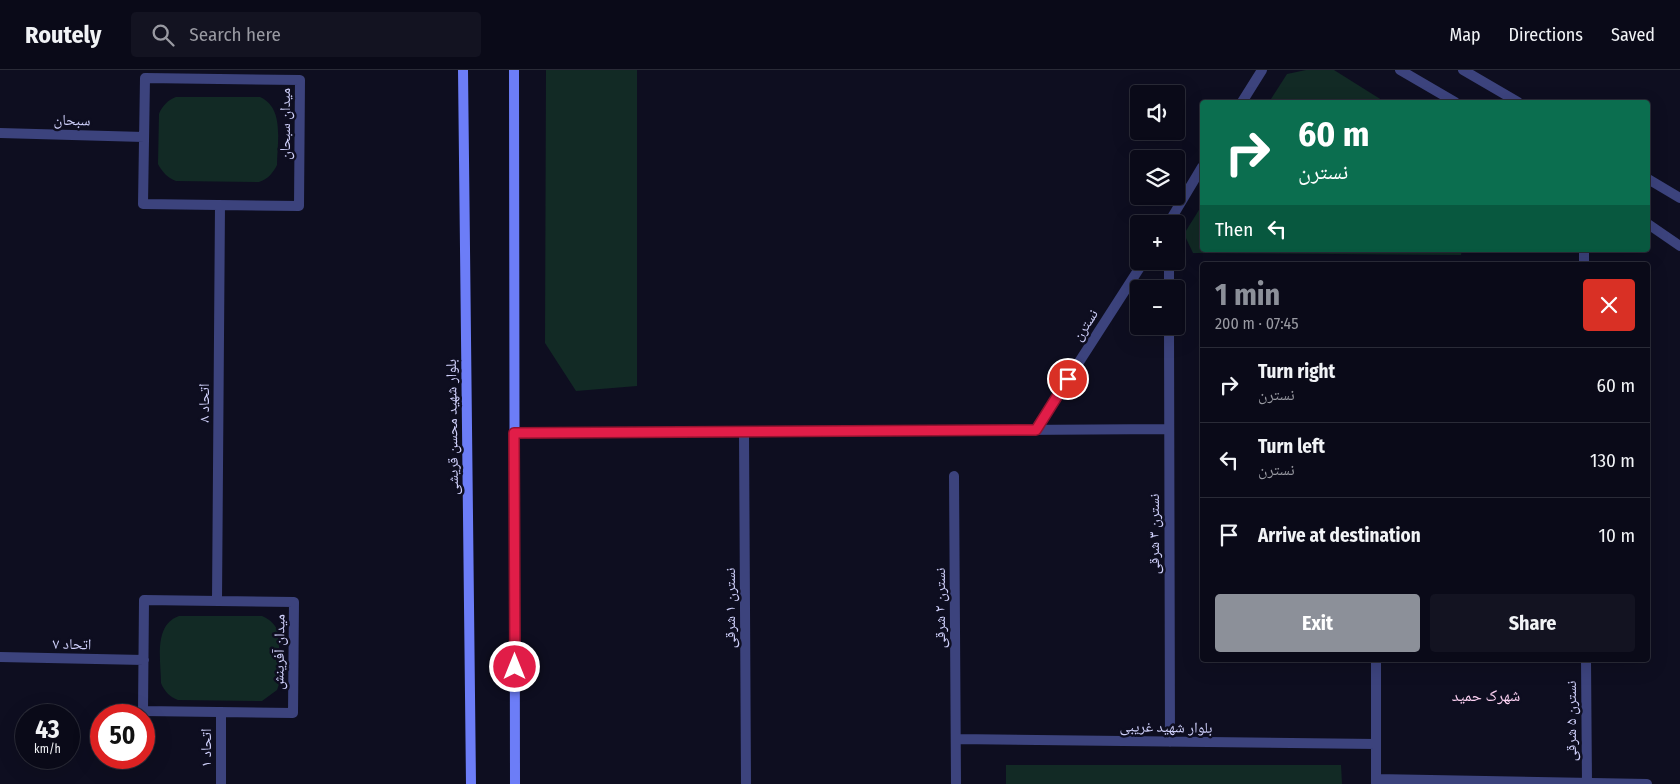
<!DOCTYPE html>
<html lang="en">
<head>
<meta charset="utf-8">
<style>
  body { margin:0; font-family:"Fira Sans Condensed","Noto Naskh Arabic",sans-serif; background:#131321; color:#f1f3f6; height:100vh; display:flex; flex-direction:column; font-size:19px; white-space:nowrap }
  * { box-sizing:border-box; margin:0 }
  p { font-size:16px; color:#999aa2 }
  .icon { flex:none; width:28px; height:28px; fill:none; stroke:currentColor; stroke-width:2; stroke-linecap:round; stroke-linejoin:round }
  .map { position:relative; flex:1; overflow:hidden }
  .drawer { position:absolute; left:1200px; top:192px; width:450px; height:400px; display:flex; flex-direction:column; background:#0a0a18; border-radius:5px; box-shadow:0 5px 20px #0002,0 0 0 1px #2a2b37 }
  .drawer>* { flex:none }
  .banner { position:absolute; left:1200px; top:30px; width:450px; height:152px; border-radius:5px; box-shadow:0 5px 20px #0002,0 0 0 1px #2a2b37; background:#0b6e4f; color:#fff; overflow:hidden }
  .tools { position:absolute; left:1130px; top:15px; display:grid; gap:10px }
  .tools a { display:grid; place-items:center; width:55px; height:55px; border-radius:5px; background:#0a0a18; box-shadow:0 5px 20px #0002,0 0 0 1px #2a2b37; font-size:25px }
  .speed { position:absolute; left:15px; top:634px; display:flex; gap:10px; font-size:25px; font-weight:700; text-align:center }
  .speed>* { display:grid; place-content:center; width:65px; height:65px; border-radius:50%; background:#0a0a18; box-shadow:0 5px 20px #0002,0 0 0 1px #2a2b37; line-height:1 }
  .speed small { font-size:12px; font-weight:400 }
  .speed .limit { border:8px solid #d22; background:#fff; color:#111 }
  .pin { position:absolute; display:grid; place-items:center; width:42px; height:42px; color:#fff; margin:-21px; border:2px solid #fff; border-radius:50%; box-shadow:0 1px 5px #0007 }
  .me { position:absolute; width:55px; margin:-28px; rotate:0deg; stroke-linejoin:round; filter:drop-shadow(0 0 4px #0008) }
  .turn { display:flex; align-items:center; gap:18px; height:105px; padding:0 15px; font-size:22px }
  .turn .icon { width:65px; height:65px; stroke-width:2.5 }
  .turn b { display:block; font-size:35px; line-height:42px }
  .then { display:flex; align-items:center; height:48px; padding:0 15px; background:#0003; gap:10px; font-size:19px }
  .round { display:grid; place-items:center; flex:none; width:52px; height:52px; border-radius:5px; background:#131321 }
  .summary { display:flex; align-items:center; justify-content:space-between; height:85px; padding:0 15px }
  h1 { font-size:30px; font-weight:700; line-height:38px; color:#8c9099 }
  .primary-button { display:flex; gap:10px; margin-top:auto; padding:10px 15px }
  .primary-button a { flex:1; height:58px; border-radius:5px; background:#8c9099; color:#fff; font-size:20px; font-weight:700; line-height:58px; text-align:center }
  .primary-button a+a { background:#131321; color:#f1f3f6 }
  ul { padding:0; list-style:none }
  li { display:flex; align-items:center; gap:15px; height:75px; padding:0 15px; border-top:1px solid #2a2b37 }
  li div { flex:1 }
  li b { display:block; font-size:19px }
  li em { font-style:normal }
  header { display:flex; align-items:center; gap:30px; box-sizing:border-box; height:70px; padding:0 25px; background:#0a0a18; border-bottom:1px solid #2a2b37 }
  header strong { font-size:24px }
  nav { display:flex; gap:28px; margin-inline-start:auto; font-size:18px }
  .search { width:350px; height:45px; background:#131321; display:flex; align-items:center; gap:12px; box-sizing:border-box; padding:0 18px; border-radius:5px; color:#999aa2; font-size:19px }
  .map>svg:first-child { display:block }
  .green { fill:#122a25 }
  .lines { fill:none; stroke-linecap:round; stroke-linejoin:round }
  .minor { stroke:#3c437d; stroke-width:10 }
  .tertiary { stroke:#3c437d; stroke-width:10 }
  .secondary { stroke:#6c7df7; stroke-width:10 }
  .route-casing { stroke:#92132f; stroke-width:12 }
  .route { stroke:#e11d48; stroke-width:9 }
  .labels { text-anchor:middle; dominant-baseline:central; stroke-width:5; stroke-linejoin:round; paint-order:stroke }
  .street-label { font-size:15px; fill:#d0d1fc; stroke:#0e0e20 }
  .neighbourhood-label { font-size:16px; fill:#fdd2f3; stroke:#0e0e20 }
</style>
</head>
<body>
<header>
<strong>Routely</strong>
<div class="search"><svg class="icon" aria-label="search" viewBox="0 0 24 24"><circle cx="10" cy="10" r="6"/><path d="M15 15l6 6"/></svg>Search here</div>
<nav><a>Map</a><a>Directions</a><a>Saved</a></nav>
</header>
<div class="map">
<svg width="1680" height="714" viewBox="0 0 1680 714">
  <rect width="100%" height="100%" fill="#0e0e20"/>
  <path class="green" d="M546,0H637V316L576,321L545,273Z
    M1306,0H1334L1385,32H1269L1287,4Z
    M176,27H260C285,38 277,73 277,95C273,103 268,109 259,112L176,111C168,108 162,102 158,94L159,44C162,36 168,30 176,27Z
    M1202,135V180H1462L1461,185L1193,183L1184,164Z
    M179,546H262C271,550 276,555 279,564V614L277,620L262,631L178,630C170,627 164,621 161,613C161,591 153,555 179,546Z
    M1006,695H1341L1342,714H1006Z"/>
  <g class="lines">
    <path class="minor" d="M145,8L300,10L299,136L143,134Z
      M1242,32L1262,0
      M0,63L144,67
      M1168,154L1202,97
      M1584,180V195
      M1169,191V219
      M1169,256L1170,672
      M1036,359L1144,191
      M744,362L746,714
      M514,363L1169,359
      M954,406L956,714
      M144,530L294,532L293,643L143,641Z
      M217,531L220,135
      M0,587L144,590
      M1376,590V714
      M1586,590L1587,714
      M956,669L1376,674
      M1376,709L1647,714
      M221,714V642"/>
    <path class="tertiary" d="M1400,0L1455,32
      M1463,0L1518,32
      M1648,109L1680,128
      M1648,154L1680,176"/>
    <path class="secondary" d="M463,0L471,714
      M514,0L515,714"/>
  </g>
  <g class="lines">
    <g class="route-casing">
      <path id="route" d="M515,597L514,363L1036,360L1068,309"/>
    </g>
    <use href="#route" class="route"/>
  </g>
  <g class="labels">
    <g class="street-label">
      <text transform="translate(72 50) rotate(1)">سبحان</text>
      <text transform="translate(285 54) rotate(-90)">میدان سبحان</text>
      <text transform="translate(1085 255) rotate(-57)">نسترن</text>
      <text transform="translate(204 333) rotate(-90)">اتحاد ۸</text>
      <text transform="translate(452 357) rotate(-91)">بلوار شهید محسن قریشی</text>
      <text transform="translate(1154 464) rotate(-90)">نسترن ۳ شرقی</text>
      <text transform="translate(730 538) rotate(-90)">نسترن ۱ شرقی</text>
      <text transform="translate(940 538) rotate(-90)">نسترن ۲ شرقی</text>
      <text transform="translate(72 574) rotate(1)">اتحاد ۷</text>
      <text transform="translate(279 582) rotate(-89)">میدان آفرینش</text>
      <text transform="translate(1571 651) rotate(-90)">نسترن ۵ شرقی</text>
      <text transform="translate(1166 657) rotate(1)">بلوار شهید غریبی</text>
      <text transform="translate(206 678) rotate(-90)">اتحاد ۱</text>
    </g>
    <g class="neighbourhood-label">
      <text x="1486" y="625">شهرک حمید</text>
    </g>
  </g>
</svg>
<div class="tools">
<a><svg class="icon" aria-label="sound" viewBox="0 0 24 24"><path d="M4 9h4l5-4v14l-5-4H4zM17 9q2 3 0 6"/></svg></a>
<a><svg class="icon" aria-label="layers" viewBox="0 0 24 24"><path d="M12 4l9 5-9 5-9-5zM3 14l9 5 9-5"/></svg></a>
<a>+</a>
<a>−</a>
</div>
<div class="speed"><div>43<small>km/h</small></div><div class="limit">50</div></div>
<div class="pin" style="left:1068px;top:309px;background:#d93025"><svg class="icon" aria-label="arrive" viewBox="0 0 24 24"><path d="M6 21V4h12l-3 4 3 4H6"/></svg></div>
<svg class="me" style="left:515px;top:597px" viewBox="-20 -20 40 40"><circle r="17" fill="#e11d48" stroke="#fff" stroke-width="3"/><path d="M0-11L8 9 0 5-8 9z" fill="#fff"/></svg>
<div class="banner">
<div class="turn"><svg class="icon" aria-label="right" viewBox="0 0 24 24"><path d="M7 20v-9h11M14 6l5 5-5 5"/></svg><div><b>60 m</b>نسترن</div></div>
<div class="then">Then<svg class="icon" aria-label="left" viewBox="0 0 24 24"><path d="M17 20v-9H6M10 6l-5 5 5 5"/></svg></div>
</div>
<section class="drawer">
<div class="summary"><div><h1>1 min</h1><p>200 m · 07:45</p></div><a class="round" style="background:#d93025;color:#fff"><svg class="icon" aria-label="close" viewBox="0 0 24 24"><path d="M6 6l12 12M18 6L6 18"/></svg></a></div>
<ul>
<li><svg class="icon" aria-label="right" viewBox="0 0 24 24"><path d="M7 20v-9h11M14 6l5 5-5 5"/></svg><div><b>Turn right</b><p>نسترن</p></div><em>60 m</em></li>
<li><svg class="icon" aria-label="left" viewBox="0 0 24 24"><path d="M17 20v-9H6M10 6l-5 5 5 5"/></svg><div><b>Turn left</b><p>نسترن</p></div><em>130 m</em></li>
<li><svg class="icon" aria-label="arrive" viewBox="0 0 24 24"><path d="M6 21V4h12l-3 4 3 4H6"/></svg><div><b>Arrive at destination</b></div><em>10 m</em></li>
</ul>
<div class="primary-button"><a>Exit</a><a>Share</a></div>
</section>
</div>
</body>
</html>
